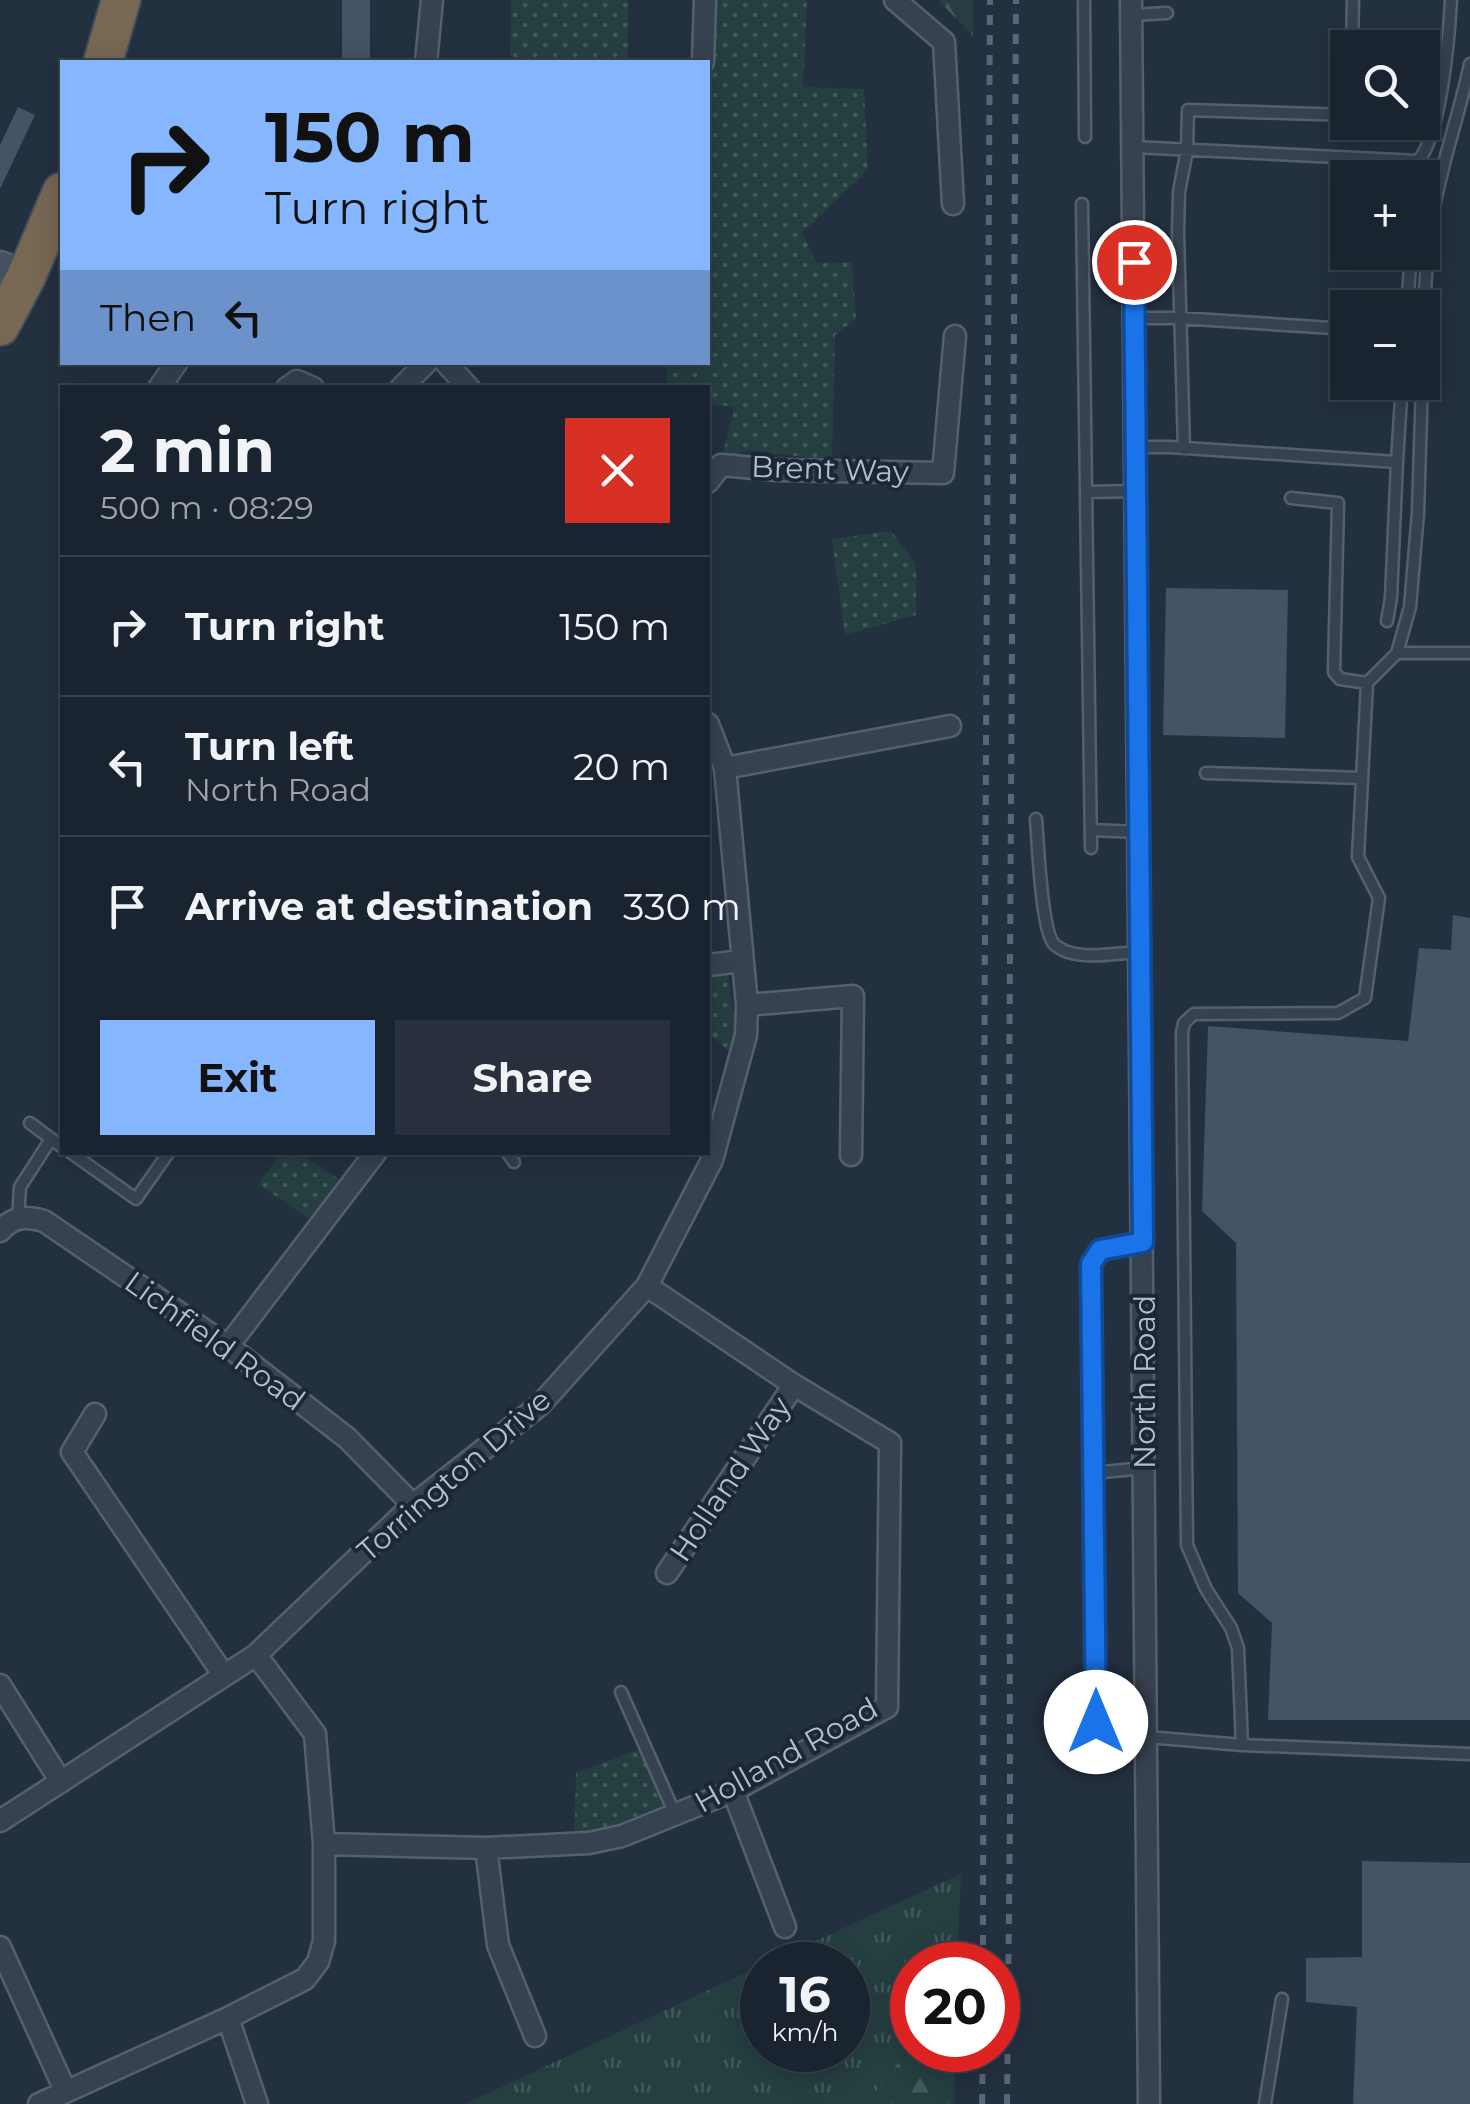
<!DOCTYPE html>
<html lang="en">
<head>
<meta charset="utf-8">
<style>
  body { margin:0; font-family:Montserrat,sans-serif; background:#27303c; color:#f1f3f6; height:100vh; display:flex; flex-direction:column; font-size:38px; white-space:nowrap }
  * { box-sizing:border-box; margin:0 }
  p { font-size:32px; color:#9fa4ab }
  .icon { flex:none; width:55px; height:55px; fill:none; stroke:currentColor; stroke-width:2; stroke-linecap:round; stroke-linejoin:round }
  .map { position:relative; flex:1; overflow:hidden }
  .sheet { position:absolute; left:60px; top:385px; width:650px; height:770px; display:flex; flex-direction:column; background:#1a2430; border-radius:0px; box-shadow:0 5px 25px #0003,0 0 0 2px #38414c }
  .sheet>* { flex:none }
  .hud { position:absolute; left:60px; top:60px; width:650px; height:305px; border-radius:0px; box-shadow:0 5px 25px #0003,0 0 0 2px #38414c; background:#86b7fe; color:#111; overflow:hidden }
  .fabs { position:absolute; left:1330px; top:30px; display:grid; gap:20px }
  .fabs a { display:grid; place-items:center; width:110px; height:110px; border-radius:0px; background:#1a2430; box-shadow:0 5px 25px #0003,0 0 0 2px #38414c; font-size:50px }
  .speed { position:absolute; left:740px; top:1942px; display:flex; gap:20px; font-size:50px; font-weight:700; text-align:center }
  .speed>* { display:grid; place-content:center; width:130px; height:130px; border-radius:50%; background:#1a2430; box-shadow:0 5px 25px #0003,0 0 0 2px #38414c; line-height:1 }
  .speed small { font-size:25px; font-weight:400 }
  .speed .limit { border:15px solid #d22; background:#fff; color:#111 }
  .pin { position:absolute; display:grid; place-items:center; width:85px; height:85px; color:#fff; margin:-42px; border:5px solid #fff; border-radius:50%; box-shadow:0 2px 10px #0007 }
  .me { position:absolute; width:110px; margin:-55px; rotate:0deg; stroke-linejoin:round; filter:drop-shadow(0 0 8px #0008) }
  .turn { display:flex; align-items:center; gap:35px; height:210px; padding:0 40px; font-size:45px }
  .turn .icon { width:130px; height:130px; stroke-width:2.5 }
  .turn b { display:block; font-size:70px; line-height:85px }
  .then { display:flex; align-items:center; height:95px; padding:0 40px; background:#0003; gap:20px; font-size:38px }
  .round { display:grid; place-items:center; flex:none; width:105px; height:105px; border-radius:0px; background:#27303c }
  .summary { display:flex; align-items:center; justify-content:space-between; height:170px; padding:0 40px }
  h1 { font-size:60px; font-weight:700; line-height:75px }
  .button { display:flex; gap:20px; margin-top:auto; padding:20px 40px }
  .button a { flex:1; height:115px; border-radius:0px; background:#86b7fe; color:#111; font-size:40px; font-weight:700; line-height:115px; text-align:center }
  .button a+a { background:#27303c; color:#f1f3f6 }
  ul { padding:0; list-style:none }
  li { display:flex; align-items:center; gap:30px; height:140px; padding:0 40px; border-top:2px solid #38414c }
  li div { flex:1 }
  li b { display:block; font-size:38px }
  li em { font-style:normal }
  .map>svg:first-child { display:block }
  .grass { fill:url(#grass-dots) }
  .forest { fill:url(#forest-firs) }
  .park { fill:url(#park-tufts) }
  .building { fill:#445365 }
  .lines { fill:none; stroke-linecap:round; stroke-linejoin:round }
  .lane-casing { stroke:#55606e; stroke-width:15 }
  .street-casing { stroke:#55606e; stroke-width:25 }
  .secondary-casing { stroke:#55606e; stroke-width:35 }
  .highway-casing { stroke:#424d5b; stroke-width:42 }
  .lane { stroke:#374250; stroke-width:10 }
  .street { stroke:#374250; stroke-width:20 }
  .secondary { stroke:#455163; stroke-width:30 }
  .highway { stroke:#776854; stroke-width:38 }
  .rail { stroke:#596677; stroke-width:6; stroke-dasharray:10 10; stroke-linecap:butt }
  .route-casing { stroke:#114b97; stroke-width:25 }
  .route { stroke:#1a73e8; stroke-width:18 }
  .labels { text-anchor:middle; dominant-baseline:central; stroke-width:8; stroke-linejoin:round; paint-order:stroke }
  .street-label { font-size:30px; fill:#b4bdcb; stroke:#1c2735 }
</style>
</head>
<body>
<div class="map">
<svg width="1470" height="2104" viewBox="0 0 1470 2104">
  <defs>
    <pattern id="grass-dots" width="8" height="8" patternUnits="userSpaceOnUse" patternTransform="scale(2.5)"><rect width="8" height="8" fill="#253f41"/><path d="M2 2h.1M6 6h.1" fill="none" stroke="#42595b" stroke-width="1.8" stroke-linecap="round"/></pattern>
    <pattern id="forest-firs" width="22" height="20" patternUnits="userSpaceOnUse" patternTransform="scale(2.5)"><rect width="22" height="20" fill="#253f41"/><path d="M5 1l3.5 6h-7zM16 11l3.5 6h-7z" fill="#42595b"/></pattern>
    <pattern id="park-tufts" width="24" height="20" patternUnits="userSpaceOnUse" patternTransform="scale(2.5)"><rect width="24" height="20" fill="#253f41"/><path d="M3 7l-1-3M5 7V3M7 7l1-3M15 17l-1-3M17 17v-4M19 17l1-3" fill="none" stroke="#42595b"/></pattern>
  </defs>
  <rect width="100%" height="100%" fill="#233040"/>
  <path class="grass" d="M511,0H628V61L510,57Z
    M708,0H807L803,87L864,89L868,170L802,233L817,263L852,262L856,319L835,335L832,461L749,450L722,458L734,407L708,404V388L667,387V363L708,362V281L712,280Z
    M891,531L916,564V615L845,635L832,539Z
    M727,963L739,1060L708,1033V967Z
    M297,1152L350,1186L320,1226L258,1184L281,1153Z
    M645,1747L675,1814L574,1844L576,1773Z"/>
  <path class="forest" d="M938,0H973V36Z
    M912,2039V2050H955L954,2104H855Z"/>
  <path class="park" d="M961,1874L957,1965H912V2045L866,2104H465L762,1965V2050H848V1965H763Z"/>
  <path class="building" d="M342,0H370V62H342Z
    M18,107L35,115L0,189V145Z
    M1166,588L1288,590L1285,738L1163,735Z
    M1453,915L1470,918V1720H1268L1272,1623L1238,1593L1236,1243L1202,1211L1208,1026L1408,1041L1419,948L1451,950Z
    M1362,1861L1470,1863V2104H1353L1357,2007L1306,2002V1958L1362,1957Z"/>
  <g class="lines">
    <g class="lane-casing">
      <path id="lane" d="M1084,0L1085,137
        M1132,15L1167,13
        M1352,48L1353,0
        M1347,67H1348
        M1133,147L1418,161L1417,178
        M1418,161C1441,135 1449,36 1451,0
        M1082,204L1091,848
        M1407,308L1411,252
        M1135,318H1179L1348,329
        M1422,374C1424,322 1424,271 1432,220C1440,167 1459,116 1470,64
        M1136,447H1170L1397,462L1402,382
        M1184,449L1178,233L1179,192L1187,150L1188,110L1348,115
        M1087,492L1135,491
        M1291,498L1338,503L1334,672L1340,679L1367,683
        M1387,621L1391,598L1397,462
        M1397,653H1470
        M1206,773L1362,778
        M1036,819C1038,842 1041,930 1054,944C1055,946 1066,952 1068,952C1089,959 1117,953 1139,952
        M1091,830L1138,832
        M30,1123L62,1147
        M70,1152L136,1199L169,1152
        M507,1152L514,1162
        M18,1218L20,1187L51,1139
        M1093,1473L1144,1468
        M621,1692L675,1814
        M1147,1737L1242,1745L1470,1754
        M1242,1745L1238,1648L1231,1628L1206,1589L1187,1545L1182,1033L1184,1023L1194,1014L1338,1013L1365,998L1379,898L1358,857L1367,683L1397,653L1410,607L1418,513L1422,382
        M1096,1758L1091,1264L1100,1249L1142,1242
        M1265,2104L1282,1999"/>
    </g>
    <g class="street-casing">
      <path id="street" d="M895,0L944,42L953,204
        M1131,0L1149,2104
        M426,62L432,0
        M703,62L705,0
        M445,362L469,388
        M159,388L177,362
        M287,388L297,381L313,388
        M401,388L427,362
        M708,482L721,465L777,470L943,473L955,336
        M725,768L950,726
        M708,965L742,961
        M747,1005L853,996L851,1155
        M0,1231C14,1216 25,1216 44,1221L228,1346L347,1438L413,1505
        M228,1346L376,1152
        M95,1414L72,1452L223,1674
        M667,1573L794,1385
        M0,1685L61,1782
        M733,1791L785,1927
        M0,1821L256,1655L413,1505L540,1405L647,1286L712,1160L746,1035L747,1005L725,768L708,724
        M324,1844L486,1848L589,1843L622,1836L733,1791L887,1707L890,1443L794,1385L647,1286
        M486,1848L498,1945L535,2036
        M0,1947L65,2090
        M228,2018L257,2104
        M39,2104L228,2018L305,1979L318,1962L324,1941V1844L315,1734L256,1655"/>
    </g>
    <g class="secondary-casing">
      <path id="secondary" d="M0,267L26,277"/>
    </g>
    <g class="highway-casing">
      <path id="highway" d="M103,62L121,0
        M0,326L26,277L62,192"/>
    </g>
    <use href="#lane" class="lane"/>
    <use href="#street" class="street"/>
    <use href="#secondary" class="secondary"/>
    <use href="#highway" class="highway"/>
    <path class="rail" d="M983,1965L984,1118L990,0
      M982,2104L983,2050
      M1007,2104L1010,1816L1009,1118L1016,0"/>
  </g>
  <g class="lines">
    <g class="route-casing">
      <path id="route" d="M1096,1722L1091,1264L1100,1250L1143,1242L1134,262"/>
    </g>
    <use href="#route" class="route"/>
  </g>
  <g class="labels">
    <g class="street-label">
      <text transform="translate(830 469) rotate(2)">Brent Way</text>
      <text transform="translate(215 1341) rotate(36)">Lichfield Road</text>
      <text transform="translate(1144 1382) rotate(-90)">North Road</text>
      <text transform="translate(454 1475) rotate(-41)">Torrington Drive</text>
      <text transform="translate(730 1479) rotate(-56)">Holland Way</text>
      <text transform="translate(786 1755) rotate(-29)">Holland Road</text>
    </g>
  </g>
</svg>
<div class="fabs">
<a><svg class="icon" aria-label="search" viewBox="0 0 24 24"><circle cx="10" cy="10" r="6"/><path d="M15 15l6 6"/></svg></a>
<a>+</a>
<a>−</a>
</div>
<div class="speed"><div>16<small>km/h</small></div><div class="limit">20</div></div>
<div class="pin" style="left:1134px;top:262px;background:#d93025"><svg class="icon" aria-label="arrive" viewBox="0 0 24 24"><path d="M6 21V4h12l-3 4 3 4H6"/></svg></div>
<svg class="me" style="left:1096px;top:1722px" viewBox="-20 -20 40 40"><circle r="19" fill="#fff"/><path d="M0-13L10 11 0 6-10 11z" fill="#1a73e8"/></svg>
<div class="hud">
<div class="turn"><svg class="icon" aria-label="right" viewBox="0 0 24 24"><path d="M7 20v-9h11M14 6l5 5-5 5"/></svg><div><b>150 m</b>Turn right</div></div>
<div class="then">Then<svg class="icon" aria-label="left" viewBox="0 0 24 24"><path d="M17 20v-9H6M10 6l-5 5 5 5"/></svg></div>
</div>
<section class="sheet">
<div class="summary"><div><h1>2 min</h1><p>500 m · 08:29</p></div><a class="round" style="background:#d93025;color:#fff"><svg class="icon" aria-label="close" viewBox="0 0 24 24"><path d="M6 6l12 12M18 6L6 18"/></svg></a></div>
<ul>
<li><svg class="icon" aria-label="right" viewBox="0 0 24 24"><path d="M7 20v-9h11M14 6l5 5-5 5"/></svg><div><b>Turn right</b></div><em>150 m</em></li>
<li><svg class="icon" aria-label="left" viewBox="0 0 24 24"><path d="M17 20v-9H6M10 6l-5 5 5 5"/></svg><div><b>Turn left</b><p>North Road</p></div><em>20 m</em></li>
<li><svg class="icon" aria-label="arrive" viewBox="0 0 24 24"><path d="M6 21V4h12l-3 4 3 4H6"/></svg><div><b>Arrive at destination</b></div><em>330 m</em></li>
</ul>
<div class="button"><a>Exit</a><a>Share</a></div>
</section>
</div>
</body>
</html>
